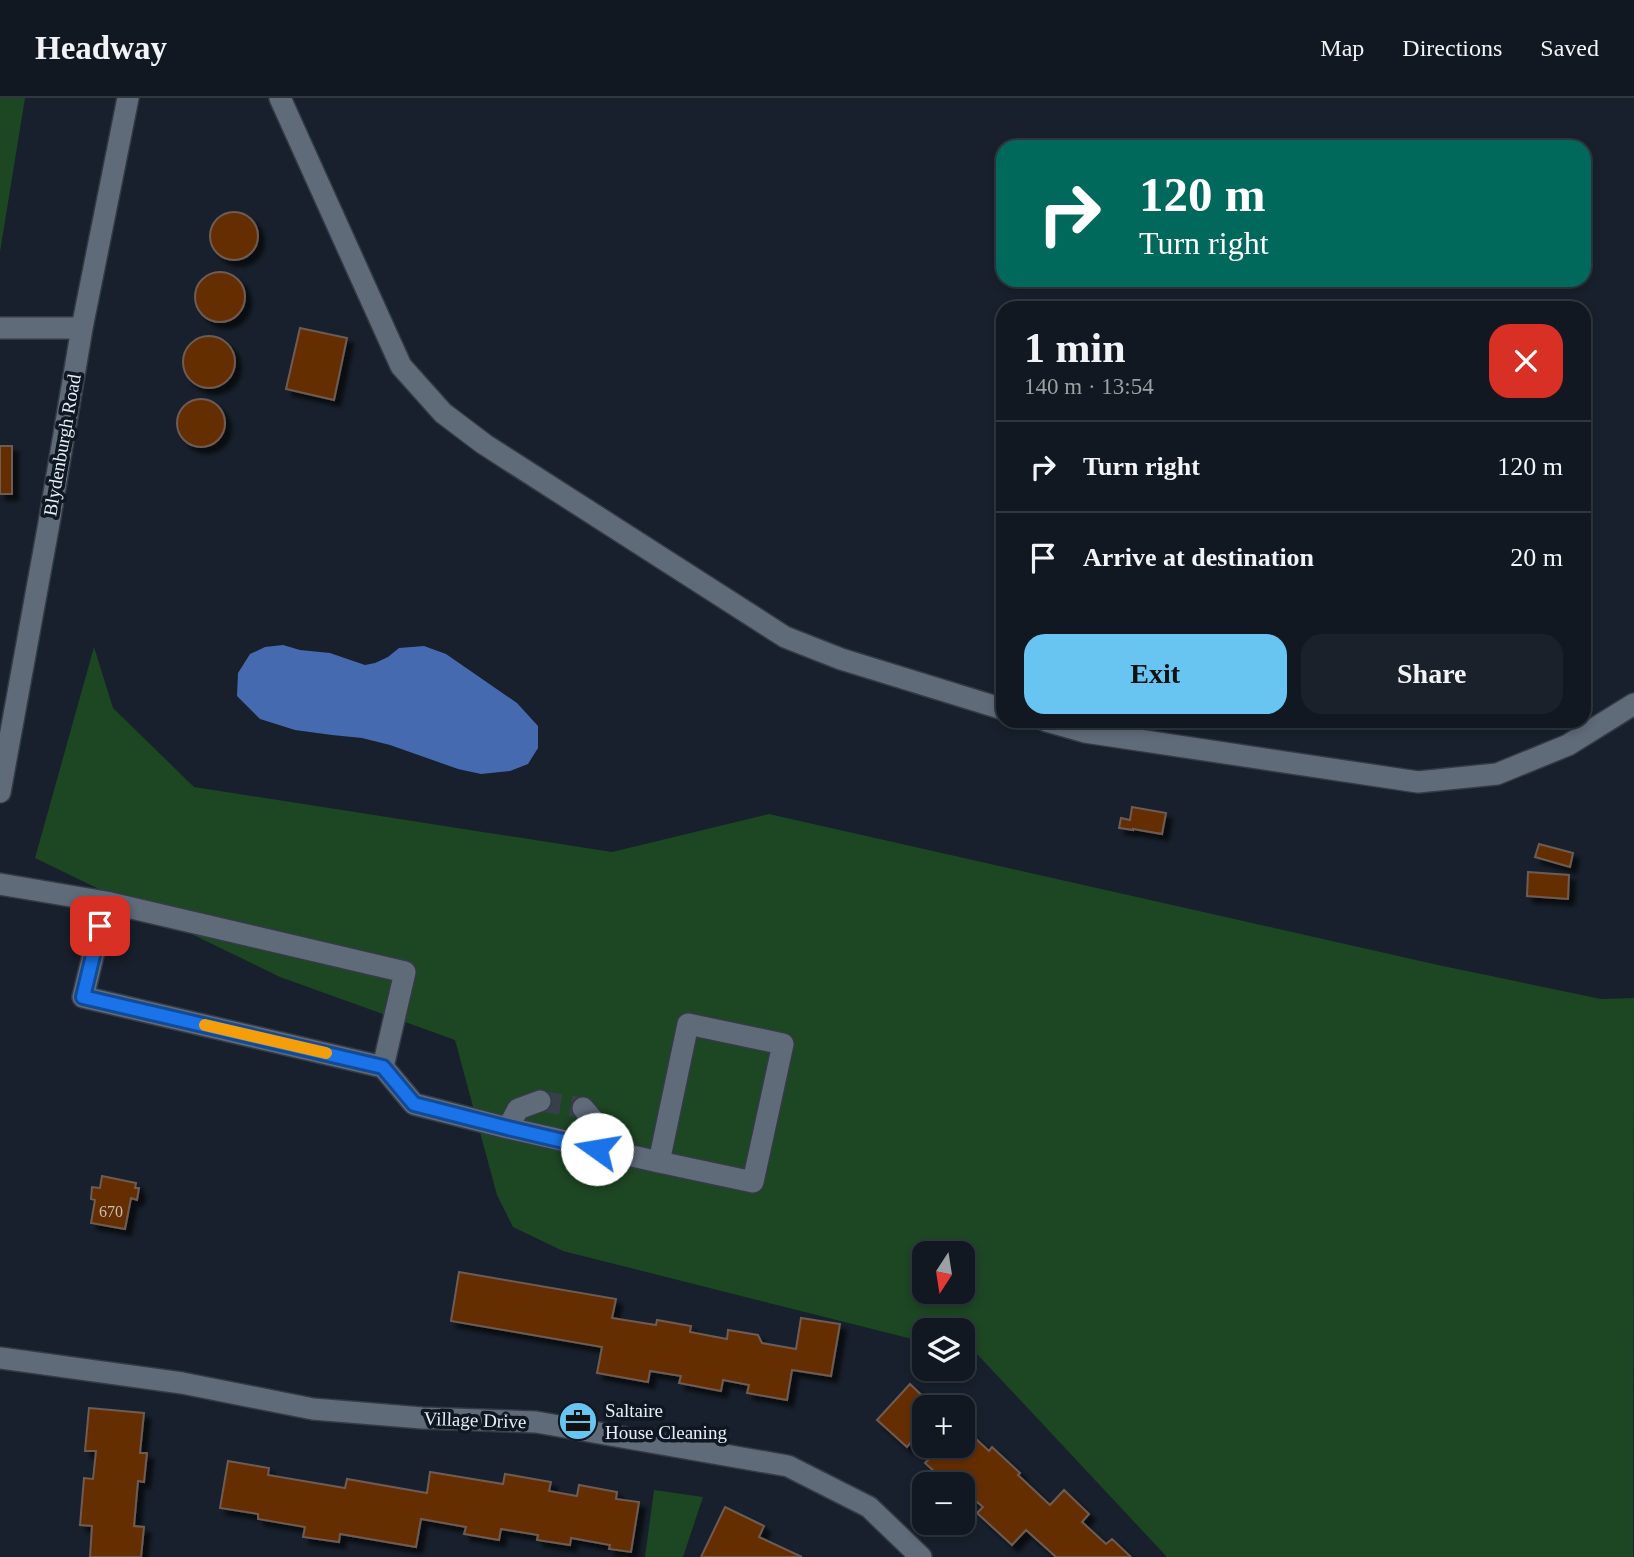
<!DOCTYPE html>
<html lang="en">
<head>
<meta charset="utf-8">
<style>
  body { margin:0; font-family:Georgia,serif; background:#1a212a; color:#f1f3f6; height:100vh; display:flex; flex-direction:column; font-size:26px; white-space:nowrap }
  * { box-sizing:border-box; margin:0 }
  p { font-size:23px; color:#9ca0a5 }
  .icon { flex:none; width:38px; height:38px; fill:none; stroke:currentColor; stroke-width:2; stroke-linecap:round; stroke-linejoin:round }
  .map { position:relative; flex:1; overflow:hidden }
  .details { position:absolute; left:996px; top:203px; width:595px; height:427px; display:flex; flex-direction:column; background:#111821; border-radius:21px; box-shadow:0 4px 10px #0003,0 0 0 2px #30373f }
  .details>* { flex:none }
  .top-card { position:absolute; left:996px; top:42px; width:595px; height:147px; border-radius:21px; box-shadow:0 4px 10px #0003,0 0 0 2px #30373f; background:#00695c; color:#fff; overflow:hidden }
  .needle { width:46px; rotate:192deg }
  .buttons { position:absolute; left:912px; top:1143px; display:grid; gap:14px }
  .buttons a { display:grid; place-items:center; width:63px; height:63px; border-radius:14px; background:#111821; box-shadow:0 4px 10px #0003,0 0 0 2px #30373f; font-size:35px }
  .pin { position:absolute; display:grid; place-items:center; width:60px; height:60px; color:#fff; margin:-30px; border-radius:14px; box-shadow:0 4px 10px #0006 }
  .me { position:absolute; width:77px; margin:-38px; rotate:283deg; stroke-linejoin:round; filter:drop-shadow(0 0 5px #0008) }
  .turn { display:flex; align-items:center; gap:24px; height:147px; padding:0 28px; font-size:32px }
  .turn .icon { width:91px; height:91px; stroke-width:2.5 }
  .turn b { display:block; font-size:49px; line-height:60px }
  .round { display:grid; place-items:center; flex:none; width:74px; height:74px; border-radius:21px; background:#1a212a }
  .overview { display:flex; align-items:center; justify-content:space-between; height:119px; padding:0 28px }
  h1 { font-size:42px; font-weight:600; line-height:52px }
  .primary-button { display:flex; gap:14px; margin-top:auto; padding:14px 28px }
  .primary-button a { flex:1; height:80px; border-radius:21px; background:#68c4f0; color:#111; font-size:28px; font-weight:600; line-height:80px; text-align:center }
  .primary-button a+a { background:#1a212a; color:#f1f3f6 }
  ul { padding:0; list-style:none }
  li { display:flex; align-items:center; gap:21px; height:91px; padding:0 28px; border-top:2px solid #30373f }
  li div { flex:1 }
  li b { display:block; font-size:26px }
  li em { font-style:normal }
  header { display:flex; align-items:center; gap:42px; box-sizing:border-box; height:98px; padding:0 35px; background:#111821; border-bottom:2px solid #30373f }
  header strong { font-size:33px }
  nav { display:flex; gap:38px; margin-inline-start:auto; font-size:24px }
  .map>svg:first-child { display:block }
  .green { fill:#1d4623; fill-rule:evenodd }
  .water { fill:#466ab0 }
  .building { fill:#652d06; stroke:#6e5c53; stroke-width:2; filter:url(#shadow) }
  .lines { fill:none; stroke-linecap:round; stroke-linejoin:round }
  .minor-tunnel { stroke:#363f4a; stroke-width:21; stroke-dasharray:21 10; stroke-linecap:butt }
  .minor-casing { stroke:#353b46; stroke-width:24 }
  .minor { stroke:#606b7a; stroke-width:21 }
  .route-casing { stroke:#114b97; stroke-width:18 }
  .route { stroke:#1a73e8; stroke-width:12 }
  .slow { stroke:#f59e0b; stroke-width:12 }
  .labels { text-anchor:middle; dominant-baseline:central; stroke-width:7; stroke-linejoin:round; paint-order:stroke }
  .number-label { font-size:16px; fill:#c6beba }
  .street-label { font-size:19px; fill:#e7eef6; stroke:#0e1722 }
  .poi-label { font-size:19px; fill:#e7eef6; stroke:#0e1722; text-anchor:start }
</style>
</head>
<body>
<header>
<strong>Headway</strong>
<nav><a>Map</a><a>Directions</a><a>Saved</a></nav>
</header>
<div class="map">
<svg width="1634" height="1459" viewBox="0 0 1634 1459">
  <defs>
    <filter id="shadow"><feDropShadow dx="6" dy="6" stdDeviation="2" flood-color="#0009"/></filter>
  </defs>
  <rect width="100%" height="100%" fill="#17202c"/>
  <path class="green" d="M0,0H25L0,154Z
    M94,549L113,610L194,689L612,754L769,716L1438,867L1601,901L1634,900L1633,1459H1167L978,1257L963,1253L962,1232H924V1244L563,1153L513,1129L497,1097L455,942L280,879L35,760ZM924,1155H962V1194H924Z
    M654,1392L703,1399L683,1459H645Z"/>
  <path class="water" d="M283,547L300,552L330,555L365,567L375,565L388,559L399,550L424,548L446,556L517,605L538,628V650L528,666L510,673L481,676L458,671L390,647L362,640L332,637L295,632L260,621L237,598L238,575L250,556L265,549Z"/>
  <path class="building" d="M210 138a24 24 0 1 1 48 0a24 24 0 1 1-48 0Z
    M195 199a25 25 0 1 1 50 0a25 25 0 1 1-50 0Z
    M300,230L347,240L334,302L286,291Z
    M183 264a26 26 0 1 1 52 0a26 26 0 1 1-52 0Z
    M177 325a24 24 0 1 1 48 0a24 24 0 1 1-48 0Z
    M0,348H12V396H0Z
    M1132,709L1166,715L1162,736L1133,731V732L1119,730L1121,720L1130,722Z
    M1539,746L1573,755L1570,769L1535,759Z
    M1528,774L1569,777L1568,801L1527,798Z
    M102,1078L136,1085L135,1090H139L137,1102L131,1100L125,1131L91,1125L95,1102L91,1101L92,1089L100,1090Z
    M459,1174L616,1201L612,1220L656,1227L657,1222L691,1228L690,1234L727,1241L728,1232L758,1237L762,1245L796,1251L801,1220L840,1226L831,1278L792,1272L787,1302L747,1295L749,1287L723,1282L721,1293L679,1285L681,1278L650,1273L648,1284L597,1275L602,1249L451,1223Z
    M910,1286L934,1309H924V1348H962V1321L967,1325L963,1329L989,1353L992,1349L1020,1375L1018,1377L1050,1407L1064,1392L1089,1416L1082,1424L1106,1446L1112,1441L1131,1459H1056L1026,1432L1012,1447L977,1415L983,1409L962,1391V1386H948L925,1365L929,1361L911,1344L907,1349L877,1322Z
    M89,1310L144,1315L140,1355H147L144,1384L138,1383L134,1428L144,1429L141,1459H90L92,1428L80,1427L84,1380L93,1381L96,1353H85Z
    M228,1363L269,1370L268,1377L345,1390L347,1381L427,1395L430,1374L503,1386L505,1376L551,1384L549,1393L577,1398L579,1387L617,1394L616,1401L639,1404L631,1454L609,1451L610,1447L571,1440L570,1447L537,1442L538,1437L501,1431L499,1442L464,1436L466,1429L421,1421L416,1449L340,1436L339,1444L303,1439L305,1429L258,1421V1416L220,1410Z
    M725,1409L764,1428L759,1439L802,1459H701Z"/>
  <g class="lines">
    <path class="minor-tunnel" d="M540,1003L583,1010"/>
    <g class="minor-casing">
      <path id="minor" d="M280,0L401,268L443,315L484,346L785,539L841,561L1003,611
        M0,230H82
        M1046,623L1085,634L1418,684L1497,676L1568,647L1634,606
        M0,694L49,425L82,230L128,0
        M0,786L106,804L405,874L383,969L83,899L106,804
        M383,969L414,1006L508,1030L659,1064L688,926L783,946L753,1084L659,1064
        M583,1010L599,1029L597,1051
        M508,1030L518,1011L540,1003
        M0,1260L182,1285L313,1311L422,1320L536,1324L788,1368L869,1409L921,1459"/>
    </g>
    <use href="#minor" class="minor"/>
  </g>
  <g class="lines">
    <g class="route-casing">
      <path id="route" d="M100,828L83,899L383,969L414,1006L508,1030L597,1051"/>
    </g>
    <use href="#route" class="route"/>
    <path class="slow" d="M205,927L326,955"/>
  </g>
  <defs>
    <g id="office-disc" transform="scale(2.0125)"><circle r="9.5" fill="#68c4f0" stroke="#0e1722"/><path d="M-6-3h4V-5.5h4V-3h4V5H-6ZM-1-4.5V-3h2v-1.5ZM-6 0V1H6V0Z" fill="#111"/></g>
  </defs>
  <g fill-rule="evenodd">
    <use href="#office-disc" x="578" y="1323"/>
  </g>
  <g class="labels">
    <g class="number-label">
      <text x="111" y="1113">670</text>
    </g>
    <g class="street-label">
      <text transform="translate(62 347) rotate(-80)">Blydenburgh Road</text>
      <text transform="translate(475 1322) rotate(2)">Village Drive</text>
    </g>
    <g class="poi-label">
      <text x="605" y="1312">Saltaire<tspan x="605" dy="22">House Cleaning</tspan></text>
    </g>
  </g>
</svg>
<div class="buttons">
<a><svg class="needle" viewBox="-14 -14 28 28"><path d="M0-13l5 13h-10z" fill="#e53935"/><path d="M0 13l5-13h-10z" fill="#9ca0a5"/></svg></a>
<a><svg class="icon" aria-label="layers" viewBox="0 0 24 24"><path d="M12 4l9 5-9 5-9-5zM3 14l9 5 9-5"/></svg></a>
<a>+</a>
<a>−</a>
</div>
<div class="pin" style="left:100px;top:828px;background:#d93025"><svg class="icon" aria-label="arrive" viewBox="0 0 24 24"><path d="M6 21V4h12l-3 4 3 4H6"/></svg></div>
<svg class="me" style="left:597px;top:1051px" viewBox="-20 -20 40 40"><circle r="19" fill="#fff"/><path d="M0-13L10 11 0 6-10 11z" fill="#1a73e8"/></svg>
<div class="top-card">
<div class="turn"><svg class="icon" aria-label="right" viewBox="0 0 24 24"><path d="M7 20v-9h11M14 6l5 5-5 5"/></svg><div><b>120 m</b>Turn right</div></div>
</div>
<section class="details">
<div class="overview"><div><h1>1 min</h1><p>140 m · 13:54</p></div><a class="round" style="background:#d93025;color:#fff"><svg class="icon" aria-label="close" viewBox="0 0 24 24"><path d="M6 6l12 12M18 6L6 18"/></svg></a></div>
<ul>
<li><svg class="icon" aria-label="right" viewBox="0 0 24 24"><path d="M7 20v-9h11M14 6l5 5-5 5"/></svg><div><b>Turn right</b></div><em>120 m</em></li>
<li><svg class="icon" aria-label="arrive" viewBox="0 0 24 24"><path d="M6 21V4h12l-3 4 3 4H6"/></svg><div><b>Arrive at destination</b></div><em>20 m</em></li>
</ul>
<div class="primary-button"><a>Exit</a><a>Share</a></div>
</section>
</div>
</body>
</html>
